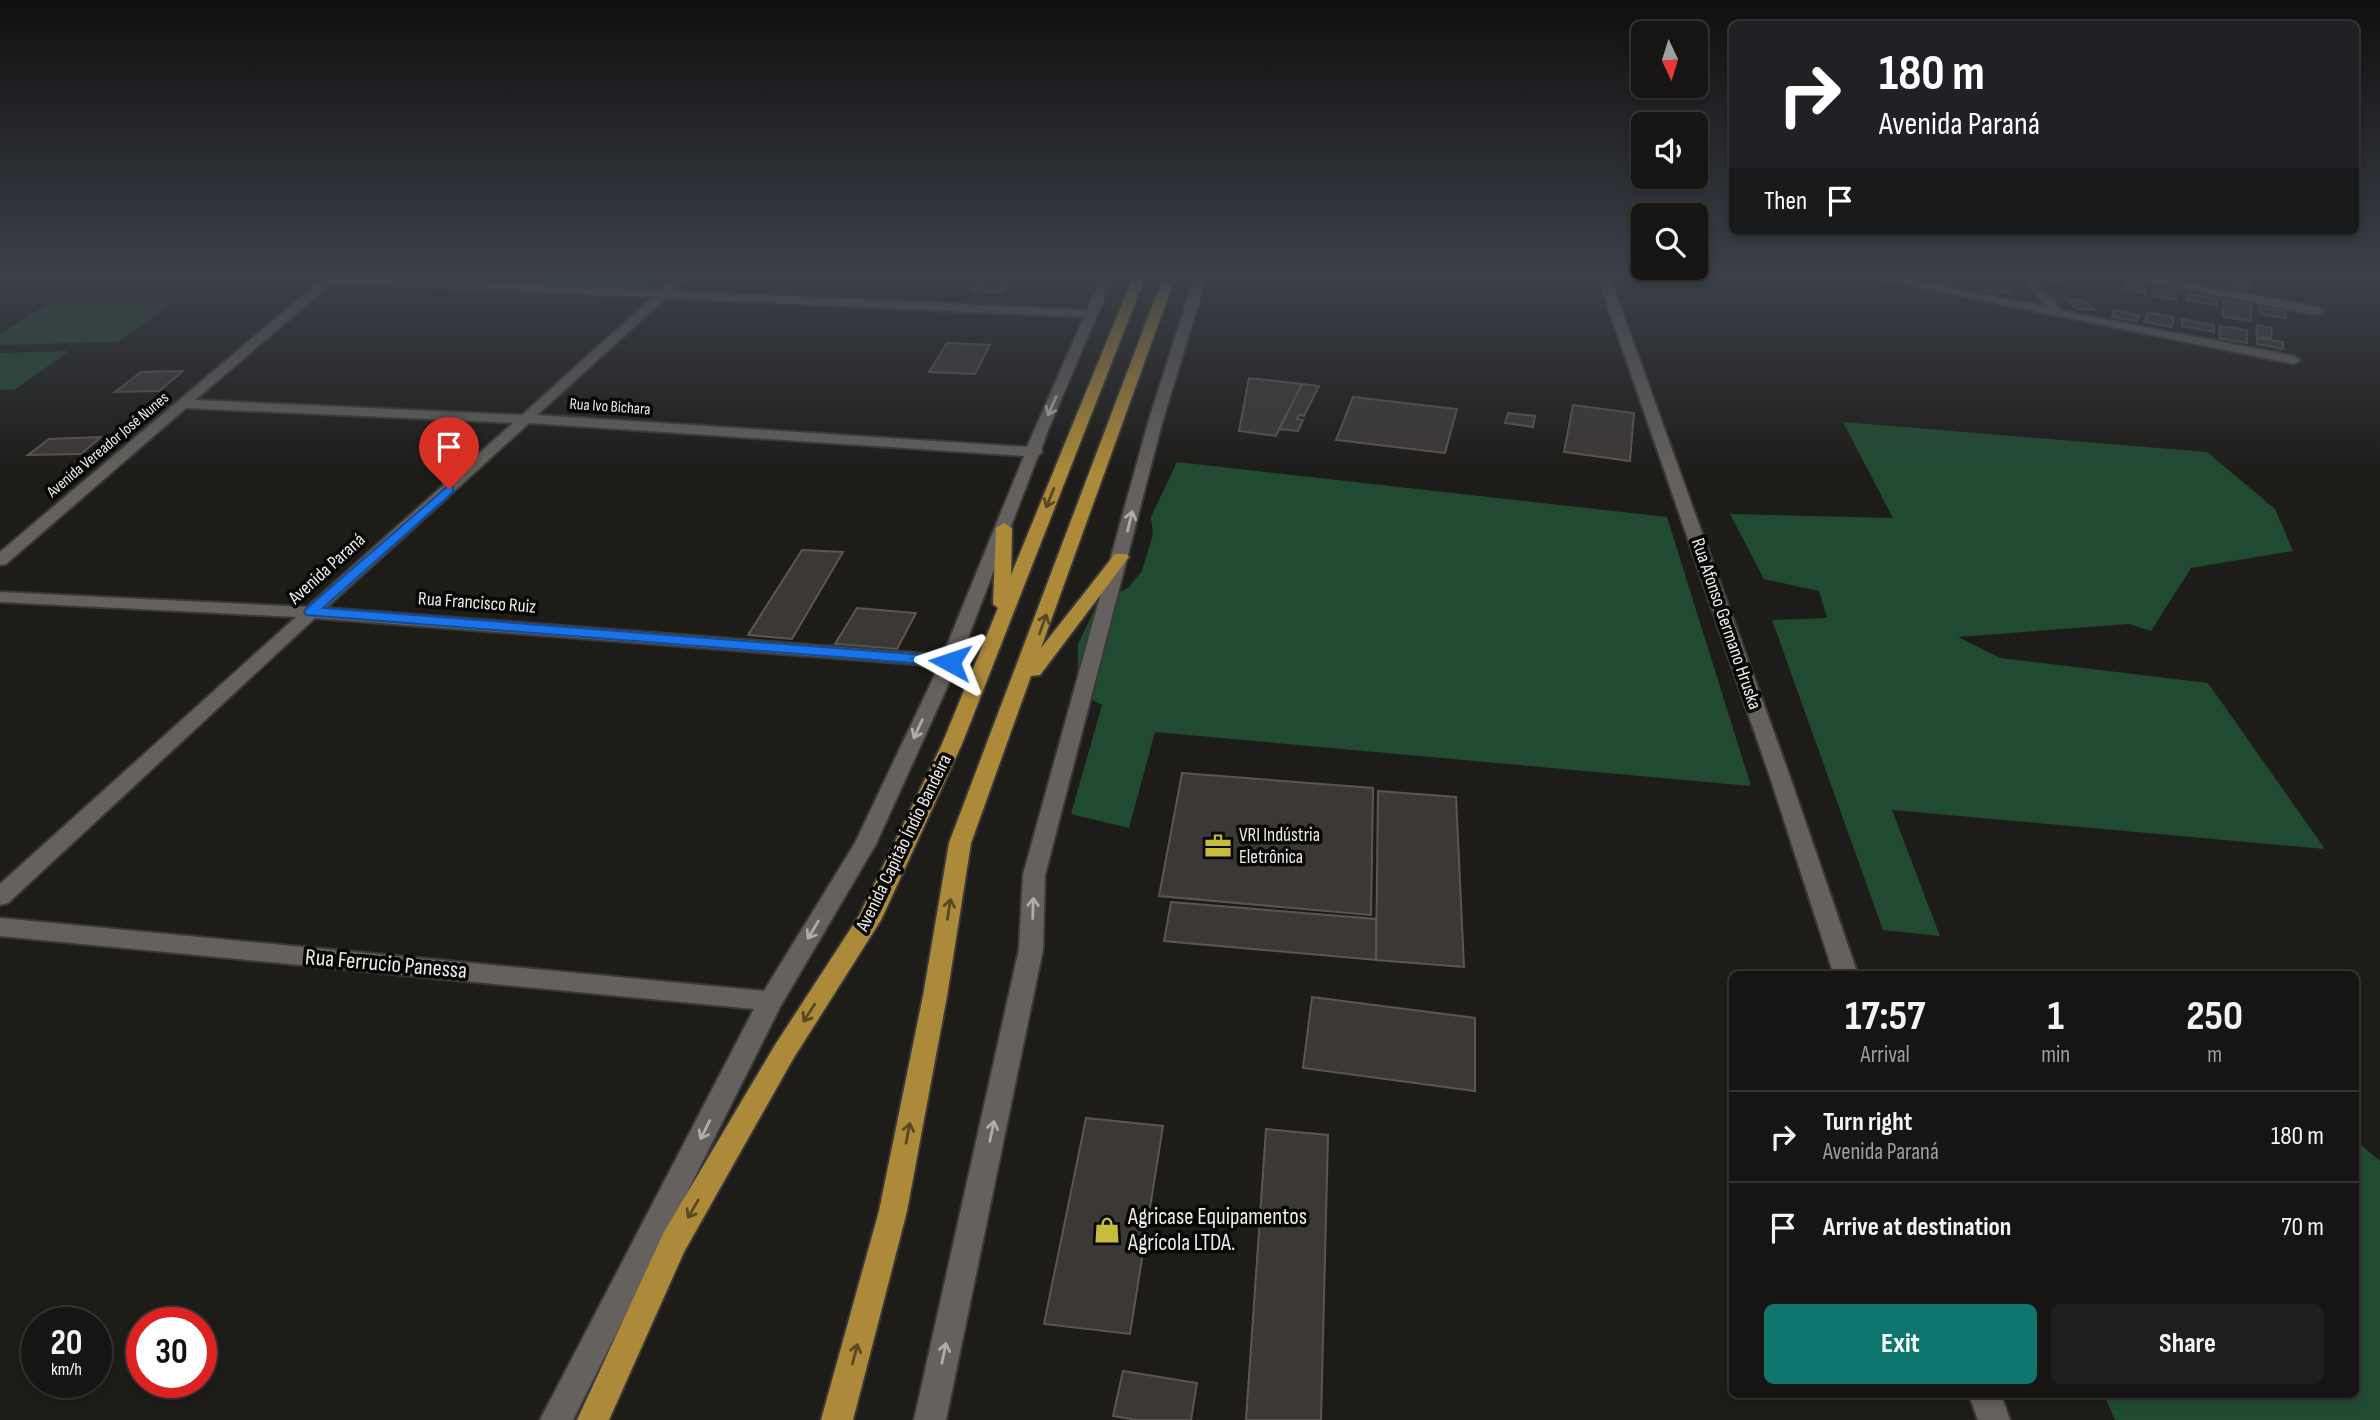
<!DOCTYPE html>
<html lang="en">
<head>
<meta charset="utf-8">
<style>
  body { margin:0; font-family:"Sofia Sans Condensed",sans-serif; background:#1f1e1c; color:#f1f3f6; height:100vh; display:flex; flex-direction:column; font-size:26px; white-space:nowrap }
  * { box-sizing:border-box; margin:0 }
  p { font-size:23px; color:#9e9fa0 }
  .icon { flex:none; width:38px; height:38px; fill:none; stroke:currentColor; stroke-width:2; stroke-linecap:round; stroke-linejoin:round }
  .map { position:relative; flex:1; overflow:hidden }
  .drawer { position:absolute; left:1729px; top:971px; width:630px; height:427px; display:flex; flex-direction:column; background:#161513; border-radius:10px; box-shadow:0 4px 10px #0003,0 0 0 2px #353433 }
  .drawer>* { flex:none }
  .top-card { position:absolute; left:1729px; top:21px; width:630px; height:214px; border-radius:10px; box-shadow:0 4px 10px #0003,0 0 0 2px #353433; background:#202124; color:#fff; overflow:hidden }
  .needle { width:46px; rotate:176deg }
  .tools { position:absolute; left:1631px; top:21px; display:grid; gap:14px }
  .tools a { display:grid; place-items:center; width:77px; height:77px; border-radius:10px; background:#161513; box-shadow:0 4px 10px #0003,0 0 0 2px #353433; font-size:35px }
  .speed { position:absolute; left:21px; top:1307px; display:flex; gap:14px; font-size:35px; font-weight:700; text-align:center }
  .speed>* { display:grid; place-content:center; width:91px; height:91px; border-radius:50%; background:#161513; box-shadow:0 4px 10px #0003,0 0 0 2px #353433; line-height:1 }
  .speed small { font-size:18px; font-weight:400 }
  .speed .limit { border:10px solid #d22; background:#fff; color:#111 }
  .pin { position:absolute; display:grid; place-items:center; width:60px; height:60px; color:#fff; margin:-72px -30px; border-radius:50% 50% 50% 0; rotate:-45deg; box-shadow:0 0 7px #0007 }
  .pin .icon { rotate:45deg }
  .me { position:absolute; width:77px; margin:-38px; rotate:275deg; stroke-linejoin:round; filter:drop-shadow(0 0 5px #0008) }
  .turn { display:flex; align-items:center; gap:24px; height:147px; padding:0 35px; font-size:32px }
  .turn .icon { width:91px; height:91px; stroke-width:2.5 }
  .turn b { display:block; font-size:49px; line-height:60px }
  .then { display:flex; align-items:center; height:66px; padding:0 35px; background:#0003; gap:14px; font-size:26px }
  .eta { display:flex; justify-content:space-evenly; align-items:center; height:119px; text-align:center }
  .eta b { font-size:42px; font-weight:700; line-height:49px }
  .action { display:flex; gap:14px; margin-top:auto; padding:14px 35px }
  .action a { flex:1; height:80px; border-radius:10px; background:#0f766e; color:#fff; font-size:28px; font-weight:700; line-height:80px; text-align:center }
  .action a+a { background:#1f1e1c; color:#f1f3f6 }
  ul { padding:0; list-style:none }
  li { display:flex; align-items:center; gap:21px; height:91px; padding:0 35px; border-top:2px solid #353433 }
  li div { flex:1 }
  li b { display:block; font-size:26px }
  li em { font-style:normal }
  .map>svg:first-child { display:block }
  .green { fill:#214b31 }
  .building { fill:#3c3835; stroke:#5a5653; stroke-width:2 }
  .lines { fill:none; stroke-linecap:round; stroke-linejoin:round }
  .minor-casing { stroke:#3a3937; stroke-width:4 }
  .primary-casing { stroke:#3a3937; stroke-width:4 }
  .minor { fill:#64615e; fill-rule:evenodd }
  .primary { fill:#ad8a3a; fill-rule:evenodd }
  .oneway { stroke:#afadaa }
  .oneway2 { stroke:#5a4820 }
  .route { fill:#1a73e8; stroke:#114b97; stroke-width:2 }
  .labels { text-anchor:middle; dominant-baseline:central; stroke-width:7; stroke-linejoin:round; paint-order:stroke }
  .far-street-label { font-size:16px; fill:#edebe9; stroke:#070706 }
  .street-label { font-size:19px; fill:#edebe9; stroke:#070706 }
  .poi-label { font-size:19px; fill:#edebe9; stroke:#070706; text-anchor:start }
  .near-street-label { font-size:23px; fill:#edebe9; stroke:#070706 }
  .near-poi-label { font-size:23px; fill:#edebe9; stroke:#070706; text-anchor:start }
</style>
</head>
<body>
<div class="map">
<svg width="2380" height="1420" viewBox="0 0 2380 1420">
  <rect width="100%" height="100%" fill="#1e1c19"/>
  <path class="green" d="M375,275H663L647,289Z
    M174,302L118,342L0,345V334L46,305Z
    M69,351L16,389L0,390V353Z
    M1843,422L2207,452L2275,509L2293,551L2191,568L2151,631L2129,624L1958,637L2000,658L2208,683L2325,849L1892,810L1940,936L1883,930L1772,620L1827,618L1819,591L1764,579L1730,514L1893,518Z
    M1177,462L1667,517L1751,786L1155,732L1129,828L1071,814L1102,705L1077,692L1078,644L1098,602L1128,588L1142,571L1153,534L1151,517Z
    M2356,1141L2380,1161V1420H2115L2104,1395H2356Z"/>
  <path class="building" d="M983,275H1011L1001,292L973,291Z
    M1945,275L1968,278L1965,286L1943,282Z
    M2047,275H2069L2077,285L2053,283Z
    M2220,276L2249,281V289L2220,284Z
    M2126,283L2146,286L2145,293L2124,290Z
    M1983,285L2006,287L2011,293L1987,291Z
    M2154,289L2176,292V300L2154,296Z
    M2188,294L2216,299V305L2188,300Z
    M2067,299L2084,300L2095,310L2077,309Z
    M2224,300L2251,305V321L2223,317Z
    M2260,307L2285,311L2286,318L2260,314Z
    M2114,310L2139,315L2137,321L2112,317Z
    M2147,312L2174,317L2172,327L2145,322Z
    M2182,319L2214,325V332L2182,326Z
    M2257,325L2272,328L2271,339L2256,336Z
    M2220,326L2247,330V343L2219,338Z
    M2257,338L2283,342V349L2257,344Z
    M947,343L990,345L975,374L929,372Z
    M183,371L159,391L115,392L141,372Z
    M1249,378L1302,384L1276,436L1239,431Z
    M1302,384L1319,386L1304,416L1299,415L1297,419L1303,420L1298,431L1279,429Z
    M1353,397L1457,409L1445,453L1336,440Z
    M1573,405L1634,413L1630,461L1564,452Z
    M1508,413L1535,416L1533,427L1505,423Z
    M101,437L81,454L28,455L49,439Z
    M802,550L843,552L792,639L748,635Z
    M857,608L916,613L897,649L835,644Z
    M1182,773L1373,788L1371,915L1159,896Z
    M1378,791L1456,797L1464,967L1376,960Z
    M1171,902L1376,919V960L1164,941Z
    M1312,997L1475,1018V1091L1303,1068Z
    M1086,1118L1163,1126L1130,1334L1044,1324Z
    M1266,1129L1328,1135L1321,1420H1246Z
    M1123,1371L1197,1383L1191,1420H1137L1113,1416Z"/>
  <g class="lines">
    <g class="minor-casing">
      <path id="minor" d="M327,275L661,291L678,275H690L674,291L1087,310L1102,275H1114L1048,430L1041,450L1042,452L1038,456L959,661L876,844L780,1007L573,1420H540L754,1009L0,936V918L764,991L855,843L939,666L315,618L8,903L0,905V884L296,617L0,602V592L307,607L513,423L186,408L6,564L0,565V552ZM332,283L653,297L522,415L195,400ZM666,298L1084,317L1027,447L537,415ZM529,423L1024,456L943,655L326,608Z
        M1195,275H1207L1162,423L1045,875L1043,949L946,1420H914L1019,949L1023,875L1148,423Z
        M1597,275H1609L1790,777L1858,975H1834L1770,777Z
        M1859,275H1884L2047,307L2019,275H2031L2062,311L2294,356L2300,360L2294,364Z
        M2113,275H2140L2318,307L2324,311L2318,315Z
        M1969,1395H2001L2010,1420H1978Z"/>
    </g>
    <g class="primary-casing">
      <path id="primary" d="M1134,275H1146L962,744L881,920L793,1059L684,1252L609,1420H577L664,1232L775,1045L859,916L942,744L998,608L993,604L996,528L1004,523L1012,528L1011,575Z
        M1164,275H1176L1041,648L1115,554H1127L1129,557L1040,675L1031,676L971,843L947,996L907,1211L853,1420H821L879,1211L923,996L949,843Z"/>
    </g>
    <use href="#minor" class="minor"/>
    <use href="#primary" class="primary"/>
  </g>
  <defs><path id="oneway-shaft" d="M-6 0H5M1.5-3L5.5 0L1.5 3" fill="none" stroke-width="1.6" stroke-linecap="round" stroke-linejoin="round" transform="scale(1.75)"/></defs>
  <g class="oneway">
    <use href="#oneway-shaft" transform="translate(1052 406) rotate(114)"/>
    <use href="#oneway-shaft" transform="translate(1130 521) rotate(-76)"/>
    <use href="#oneway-shaft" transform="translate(918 729) rotate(115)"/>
    <use href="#oneway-shaft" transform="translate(1033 908) rotate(-88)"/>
    <use href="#oneway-shaft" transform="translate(813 930) rotate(121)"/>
    <use href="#oneway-shaft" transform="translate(705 1130) rotate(117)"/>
    <use href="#oneway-shaft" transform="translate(992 1131) rotate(-78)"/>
    <use href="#oneway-shaft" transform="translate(944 1353) rotate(-78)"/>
  </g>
  <g class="oneway2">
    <use href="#oneway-shaft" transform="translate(1050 498) rotate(112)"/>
    <use href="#oneway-shaft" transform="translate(1043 624) rotate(-70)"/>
    <use href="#oneway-shaft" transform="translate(949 909) rotate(-81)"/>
    <use href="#oneway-shaft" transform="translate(809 1013) rotate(123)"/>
    <use href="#oneway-shaft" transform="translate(908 1133) rotate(-79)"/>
    <use href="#oneway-shaft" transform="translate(693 1209) rotate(120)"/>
    <use href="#oneway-shaft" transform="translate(855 1354) rotate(-75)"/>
  </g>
  <linearGradient id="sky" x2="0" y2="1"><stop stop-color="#100f0e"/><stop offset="0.58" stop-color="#3b4049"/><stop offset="1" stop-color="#3b4049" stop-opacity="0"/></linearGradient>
  <rect width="2380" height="474" fill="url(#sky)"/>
  <path class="route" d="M449,485L453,486V492L323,608L950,657L957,662L950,666L306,615L304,612L306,609Z"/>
  <defs>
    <g id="office-bare" transform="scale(2.1)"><path d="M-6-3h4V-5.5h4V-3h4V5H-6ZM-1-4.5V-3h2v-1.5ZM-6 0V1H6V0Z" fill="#c5bc3d" stroke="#070706" stroke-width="2.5" paint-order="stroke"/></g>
    <g id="shop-bare" transform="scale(2.1)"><path d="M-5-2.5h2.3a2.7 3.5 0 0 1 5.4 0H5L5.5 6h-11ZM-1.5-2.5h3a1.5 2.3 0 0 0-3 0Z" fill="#c5bc3d" stroke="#070706" stroke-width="2.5" paint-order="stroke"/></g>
  </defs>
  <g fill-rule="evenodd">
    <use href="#office-bare" x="1218" y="846"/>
    <use href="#shop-bare" x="1107" y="1230"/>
  </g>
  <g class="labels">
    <g class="far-street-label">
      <text transform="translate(610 407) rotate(4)">Rua Ivo Bichara</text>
      <text transform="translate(108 445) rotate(-40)">Avenida Vereador José Nunes</text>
    </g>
    <g class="street-label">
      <text transform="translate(327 569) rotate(-42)">Avenida Paraná</text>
      <text transform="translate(477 603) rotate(4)">Rua Francisco Ruiz</text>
      <text transform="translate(1726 624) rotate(71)">Rua Afonso Germano Hruska</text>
      <text transform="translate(904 843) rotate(-64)">Avenida Capitão Índio Bandeira</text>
    </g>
    <g class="poi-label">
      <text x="1239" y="835">VRI Indústria<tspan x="1239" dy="22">Eletrônica</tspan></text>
    </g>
    <g class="near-street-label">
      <text transform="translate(386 964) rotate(5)">Rua Ferrucio Panessa</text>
    </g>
    <g class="near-poi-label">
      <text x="1128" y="1217">Agricase Equipamentos<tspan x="1128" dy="26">Agrícola LTDA.</tspan></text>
    </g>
  </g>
</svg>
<div class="tools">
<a><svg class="needle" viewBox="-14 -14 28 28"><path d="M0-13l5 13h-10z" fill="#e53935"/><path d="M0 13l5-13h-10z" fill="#9e9fa0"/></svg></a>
<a><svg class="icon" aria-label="sound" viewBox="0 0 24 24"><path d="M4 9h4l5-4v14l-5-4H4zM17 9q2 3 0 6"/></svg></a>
<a><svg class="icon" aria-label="search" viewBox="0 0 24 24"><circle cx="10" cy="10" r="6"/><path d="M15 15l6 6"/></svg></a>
</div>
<div class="speed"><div>20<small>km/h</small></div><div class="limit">30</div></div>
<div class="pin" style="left:449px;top:489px;background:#d93025"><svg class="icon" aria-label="arrive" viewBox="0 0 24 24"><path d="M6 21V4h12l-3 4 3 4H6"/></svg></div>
<svg class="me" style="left:950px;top:662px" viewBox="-20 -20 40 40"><path d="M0-17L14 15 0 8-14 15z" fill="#1a73e8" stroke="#fff" stroke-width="4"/></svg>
<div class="top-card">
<div class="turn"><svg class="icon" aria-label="right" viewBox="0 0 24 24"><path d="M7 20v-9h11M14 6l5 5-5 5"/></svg><div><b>180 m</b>Avenida Paraná</div></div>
<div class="then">Then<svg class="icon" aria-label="arrive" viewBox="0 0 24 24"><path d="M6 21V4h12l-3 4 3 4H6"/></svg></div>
</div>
<section class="drawer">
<div class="eta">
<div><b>17:57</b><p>Arrival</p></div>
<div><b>1</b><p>min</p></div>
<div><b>250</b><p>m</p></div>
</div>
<ul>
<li><svg class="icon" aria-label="right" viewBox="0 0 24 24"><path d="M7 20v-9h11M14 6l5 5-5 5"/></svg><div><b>Turn right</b><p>Avenida Paraná</p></div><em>180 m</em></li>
<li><svg class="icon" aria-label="arrive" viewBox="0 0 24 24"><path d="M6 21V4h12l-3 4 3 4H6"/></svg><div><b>Arrive at destination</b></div><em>70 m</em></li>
</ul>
<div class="action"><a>Exit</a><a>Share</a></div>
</section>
</div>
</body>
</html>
